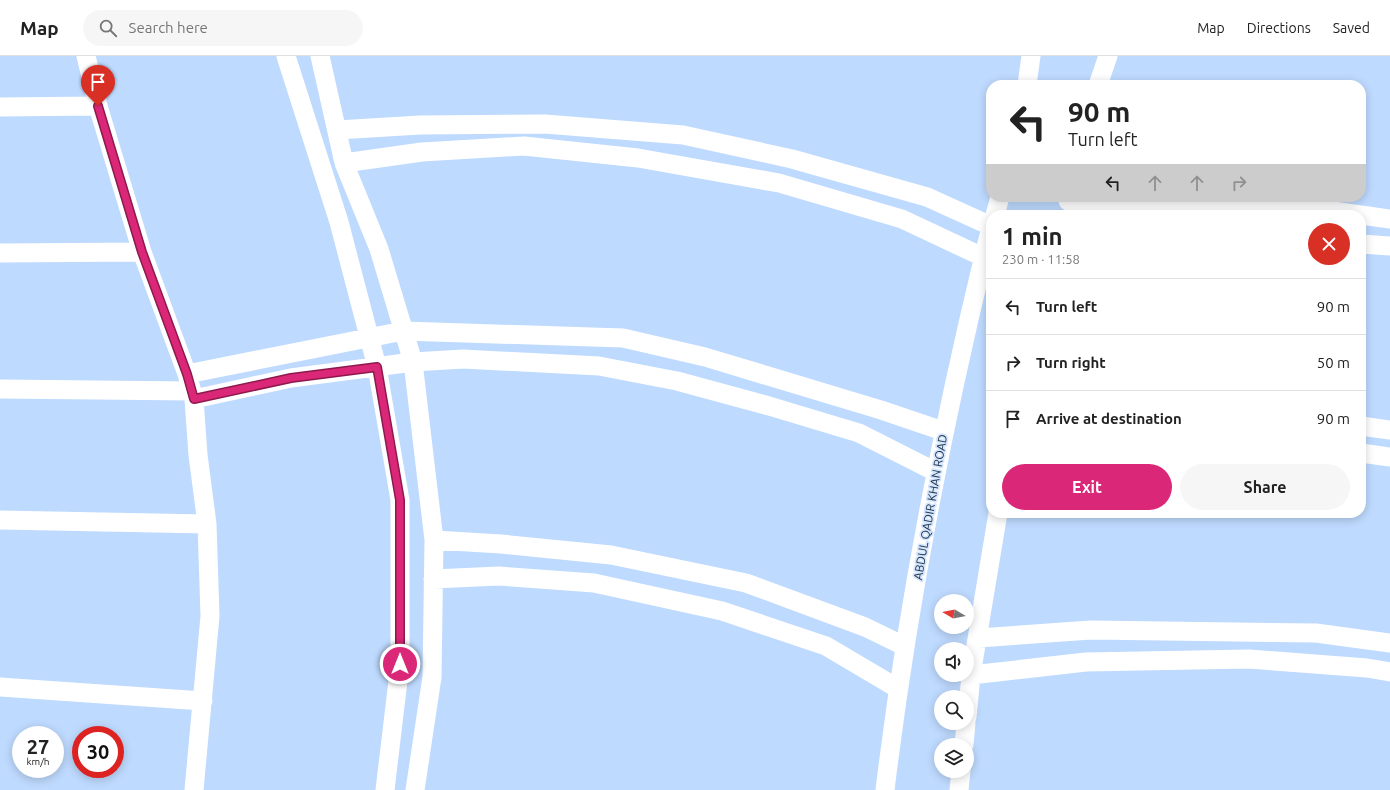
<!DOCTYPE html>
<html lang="en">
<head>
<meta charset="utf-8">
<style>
  body { margin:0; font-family:Ubuntu,sans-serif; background:#f6f6f6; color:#222; height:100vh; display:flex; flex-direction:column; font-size:15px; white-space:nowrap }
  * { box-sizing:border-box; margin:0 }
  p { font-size:13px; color:#767676 }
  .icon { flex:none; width:22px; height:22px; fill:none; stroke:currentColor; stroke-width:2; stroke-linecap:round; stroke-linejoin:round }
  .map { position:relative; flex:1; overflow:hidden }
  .side { position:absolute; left:986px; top:154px; width:380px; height:308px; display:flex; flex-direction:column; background:#fff; border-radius:16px; box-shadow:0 2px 10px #0003 }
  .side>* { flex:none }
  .banner { position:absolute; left:986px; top:24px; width:380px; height:122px; border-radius:16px; box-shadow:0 2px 10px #0003; background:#fff; color:#222; overflow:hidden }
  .needle { width:26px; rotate:280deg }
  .tools { position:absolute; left:934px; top:538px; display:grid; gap:8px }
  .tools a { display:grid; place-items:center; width:40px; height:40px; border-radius:50%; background:#fff; box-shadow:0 2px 10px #0003; font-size:20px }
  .speed { position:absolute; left:12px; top:670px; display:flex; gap:8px; font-size:20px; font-weight:700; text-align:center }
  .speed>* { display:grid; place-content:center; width:52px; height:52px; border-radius:50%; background:#fff; box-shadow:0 2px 10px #0003; line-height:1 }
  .speed small { font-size:10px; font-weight:400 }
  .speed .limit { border:6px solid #d22; background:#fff; color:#111 }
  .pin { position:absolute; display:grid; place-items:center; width:34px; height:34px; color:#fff; margin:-41px -17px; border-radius:50% 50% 50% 0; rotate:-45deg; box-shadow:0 0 4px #0007 }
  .pin .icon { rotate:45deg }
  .me { position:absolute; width:44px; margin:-22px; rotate:0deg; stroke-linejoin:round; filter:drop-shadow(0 0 3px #0008) }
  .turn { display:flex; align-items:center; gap:14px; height:84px; padding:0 16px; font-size:18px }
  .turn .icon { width:52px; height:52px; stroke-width:2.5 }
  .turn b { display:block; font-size:28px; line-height:34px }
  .lanes { display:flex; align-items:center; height:38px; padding:0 16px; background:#0003; justify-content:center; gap:20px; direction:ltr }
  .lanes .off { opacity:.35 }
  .round { display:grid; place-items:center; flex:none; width:42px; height:42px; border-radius:21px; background:#f6f6f6 }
  .head { display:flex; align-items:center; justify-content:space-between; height:68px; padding:0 16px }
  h1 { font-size:24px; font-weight:700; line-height:30px }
  .cta { display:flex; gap:8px; margin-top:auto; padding:8px 16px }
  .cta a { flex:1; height:46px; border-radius:24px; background:#db2777; color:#fff; font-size:16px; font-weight:700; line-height:46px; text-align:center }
  .cta a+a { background:#f6f6f6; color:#222 }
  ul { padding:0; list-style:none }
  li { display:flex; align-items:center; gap:12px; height:56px; padding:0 16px; border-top:1px solid #e0e0e0 }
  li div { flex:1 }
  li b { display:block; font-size:15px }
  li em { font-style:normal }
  header { display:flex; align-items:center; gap:24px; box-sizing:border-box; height:56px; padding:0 20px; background:#fff; border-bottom:1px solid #e0e0e0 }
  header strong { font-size:19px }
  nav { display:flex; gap:22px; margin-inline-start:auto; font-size:14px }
  .search { width:280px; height:36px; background:#f6f6f6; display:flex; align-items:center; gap:10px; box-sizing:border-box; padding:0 14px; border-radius:22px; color:#767676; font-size:15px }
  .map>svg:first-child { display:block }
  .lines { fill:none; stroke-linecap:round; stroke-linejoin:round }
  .street { stroke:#fff; stroke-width:19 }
  .route-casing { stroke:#8e194d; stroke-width:10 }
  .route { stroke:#db2777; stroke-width:7 }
  .labels { text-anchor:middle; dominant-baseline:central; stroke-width:3.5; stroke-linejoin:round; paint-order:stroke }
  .street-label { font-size:12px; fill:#1e3048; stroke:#d3e6fe }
</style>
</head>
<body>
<header>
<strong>Map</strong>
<div class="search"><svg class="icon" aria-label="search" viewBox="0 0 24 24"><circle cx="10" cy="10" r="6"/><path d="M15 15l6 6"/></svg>Search here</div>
<nav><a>Map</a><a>Directions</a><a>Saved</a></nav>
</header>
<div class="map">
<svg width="1390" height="734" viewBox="0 0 1390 734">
  <rect width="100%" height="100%" fill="#bedafe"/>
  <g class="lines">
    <path class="street" d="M86,0L98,50L142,196L187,318L194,343L198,399L207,468L210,560L194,734
      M286,0L339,166L377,311L400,444V608L385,734
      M320,0L344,107L379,193L413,306L434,484L432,621L415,734
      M1027,29L1031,0
      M1098,29L1108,0
      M0,51L98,50
      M337,74L420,69L545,68L683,79L792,103L927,141L991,170
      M344,107L422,96L524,90L638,102L779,127L902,163L983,201
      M1068,145L1333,155L1360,159
      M995,159L1000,141
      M1361,159L1390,163
      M1361,188L1390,190
      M0,197L142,196
      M187,318L403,275L623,282L705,301L881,354L943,375
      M0,333L192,335
      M194,343L291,322L413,306L463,303L599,310L677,325L769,350L859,377L936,416
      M1361,370L1390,374
      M1361,397L1390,401
      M0,464L207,468
      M434,484L501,488L611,499L746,527L865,571L904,590
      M433,523L499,520L594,527L722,555L826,590L897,632
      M978,582L1091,574L1316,577L1390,587
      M971,619L1086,606L1249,603L1367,612L1390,616
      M0,631L203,645
      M967,661L971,619L998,457
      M964,689L966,667
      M885,734C908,544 945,357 991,171
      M959,734L961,715"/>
  </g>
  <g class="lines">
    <g class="route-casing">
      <path id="route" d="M98,50L142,196L187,318L194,343L291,322L377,311L400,444V608"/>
    </g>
    <use href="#route" class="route"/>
  </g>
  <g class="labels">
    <g class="street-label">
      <text transform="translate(930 451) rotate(-80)">ABDUL QADIR KHAN ROAD</text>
    </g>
  </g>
</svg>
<div class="tools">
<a><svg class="needle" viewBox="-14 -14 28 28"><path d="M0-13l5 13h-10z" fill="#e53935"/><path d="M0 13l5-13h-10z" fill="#767676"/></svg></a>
<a><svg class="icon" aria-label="sound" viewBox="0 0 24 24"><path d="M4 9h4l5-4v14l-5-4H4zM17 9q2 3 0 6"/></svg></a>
<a><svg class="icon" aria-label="search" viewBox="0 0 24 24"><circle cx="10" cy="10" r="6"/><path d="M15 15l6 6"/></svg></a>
<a><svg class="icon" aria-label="layers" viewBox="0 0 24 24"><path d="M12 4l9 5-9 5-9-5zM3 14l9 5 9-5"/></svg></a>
</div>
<div class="speed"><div>27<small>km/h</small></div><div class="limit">30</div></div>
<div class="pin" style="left:98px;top:50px;background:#d93025"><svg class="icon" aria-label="arrive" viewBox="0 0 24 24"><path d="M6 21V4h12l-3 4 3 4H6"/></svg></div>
<svg class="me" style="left:400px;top:608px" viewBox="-20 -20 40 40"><circle r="17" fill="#db2777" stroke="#fff" stroke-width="3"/><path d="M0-11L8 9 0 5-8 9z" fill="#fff"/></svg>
<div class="banner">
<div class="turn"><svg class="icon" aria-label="left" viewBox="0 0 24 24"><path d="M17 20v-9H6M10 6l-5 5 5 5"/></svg><div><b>90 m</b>Turn left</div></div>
<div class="lanes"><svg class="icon" aria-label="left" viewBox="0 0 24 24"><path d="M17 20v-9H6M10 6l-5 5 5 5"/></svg><svg class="icon off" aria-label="ahead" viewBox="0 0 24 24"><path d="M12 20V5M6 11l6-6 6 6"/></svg><svg class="icon off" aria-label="ahead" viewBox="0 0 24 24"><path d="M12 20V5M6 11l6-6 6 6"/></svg><svg class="icon off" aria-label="right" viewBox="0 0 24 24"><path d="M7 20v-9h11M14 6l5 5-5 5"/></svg></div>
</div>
<section class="side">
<div class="head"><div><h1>1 min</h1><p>230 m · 11:58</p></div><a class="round" style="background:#d93025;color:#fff"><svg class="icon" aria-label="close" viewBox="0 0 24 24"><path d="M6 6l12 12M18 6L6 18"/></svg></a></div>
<ul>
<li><svg class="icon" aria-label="left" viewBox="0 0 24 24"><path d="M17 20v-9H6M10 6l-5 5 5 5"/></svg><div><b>Turn left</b></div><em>90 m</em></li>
<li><svg class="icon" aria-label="right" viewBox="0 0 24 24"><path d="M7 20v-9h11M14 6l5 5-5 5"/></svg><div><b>Turn right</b></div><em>50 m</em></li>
<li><svg class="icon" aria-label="arrive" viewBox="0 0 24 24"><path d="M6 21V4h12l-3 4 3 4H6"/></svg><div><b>Arrive at destination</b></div><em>90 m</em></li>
</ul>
<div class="cta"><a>Exit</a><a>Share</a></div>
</section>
</div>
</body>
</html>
